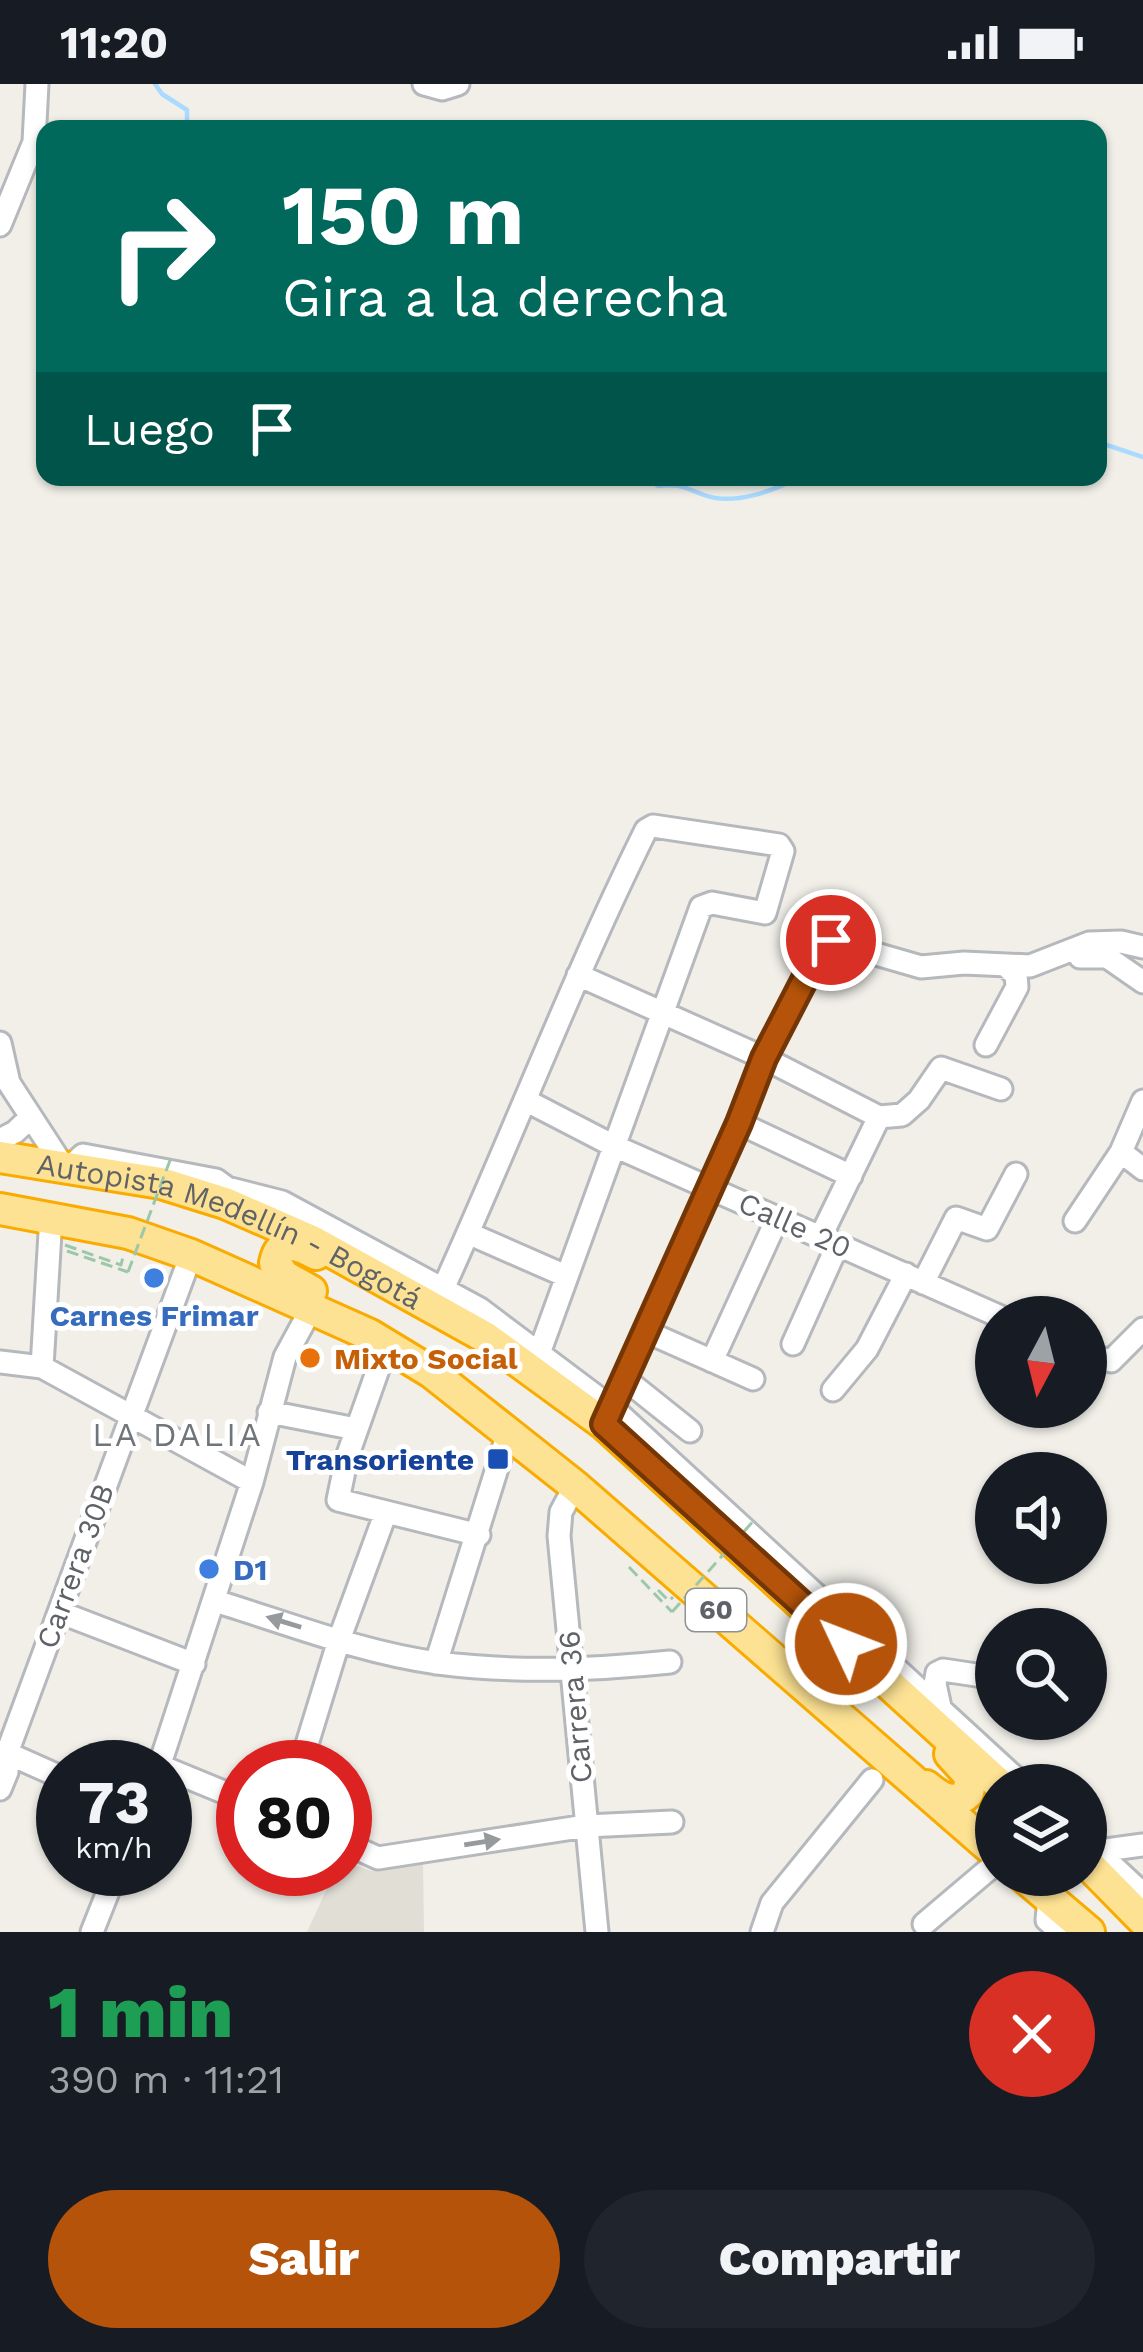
<!DOCTYPE html>
<html lang="es">
<head>
<meta charset="utf-8">
<style>
  body { margin:0; font-family:"Work Sans",sans-serif; background:#20242c; color:#f1f3f6; height:100vh; display:flex; flex-direction:column; font-size:45px; white-space:nowrap }
  * { box-sizing:border-box; margin:0 }
  p { font-size:39px; color:#9ea1a6 }
  .icon { flex:none; width:66px; height:66px; fill:none; stroke:currentColor; stroke-width:2; stroke-linecap:round; stroke-linejoin:round }
  .map { position:relative; height:1848px; overflow:hidden }
  .side { display:flex; flex-direction:column; background:#171b24; flex:1 }
  .side>* { flex:none }
  .top-card { position:absolute; left:36px; top:36px; width:1071px; height:366px; border-radius:24px; box-shadow:0 3px 9px #0004; background:#00695c; color:#fff; overflow:hidden }
  .needle { width:78px; rotate:187deg }
  .controls { position:absolute; left:975px; top:1212px; display:grid; gap:24px }
  .controls a { display:grid; place-items:center; width:132px; height:132px; border-radius:50%; background:#171b24; box-shadow:0 3px 9px #0004; font-size:60px }
  .speed { position:absolute; left:36px; top:1656px; display:flex; gap:24px; font-size:60px; font-weight:700; text-align:center }
  .speed>* { display:grid; place-content:center; width:156px; height:156px; border-radius:50%; background:#171b24; box-shadow:0 3px 9px #0004; line-height:1 }
  .speed small { font-size:30px; font-weight:400 }
  .speed .limit { border:18px solid #d22; background:#fff; color:#111 }
  .pin { position:absolute; display:grid; place-items:center; width:102px; height:102px; color:#fff; margin:-51px; border:6px solid #fff; border-radius:50%; box-shadow:0 3px 12px #0007 }
  .me { position:absolute; width:132px; margin:-66px; rotate:313deg; stroke-linejoin:round; filter:drop-shadow(0 0 9px #0008) }
  .turn { display:flex; align-items:center; gap:42px; height:252px; padding:0 48px; font-size:54px }
  .turn .icon { width:156px; height:156px; stroke-width:2.5 }
  .turn b { display:block; font-size:84px; line-height:102px }
  .then { display:flex; align-items:center; height:114px; padding:0 48px; background:#0003; gap:24px; font-size:45px }
  .round { display:grid; place-items:center; flex:none; width:126px; height:126px; border-radius:63px; background:#20242c }
  .head { display:flex; align-items:center; justify-content:space-between; height:204px; padding:0 48px }
  h1 { font-size:72px; font-weight:800; line-height:90px; color:#1e9e55 }
  .primary-button { display:flex; gap:24px; margin-top:auto; padding:24px 48px }
  .primary-button a { flex:1; height:138px; border-radius:72px; background:#b45309; color:#fff; font-size:48px; font-weight:800; line-height:138px; text-align:center }
  .primary-button a+a { background:#20242c; color:#f1f3f6 }
  .status { display:flex; justify-content:space-between; align-items:center; height:84px; padding:0 60px; background:#171b24; direction:ltr }
  .status svg { height:33px; fill:currentColor }
  .map>svg:first-child { display:block }
  .education { fill:#e1ded6 }
  .lines { fill:none; stroke-linecap:round; stroke-linejoin:round }
  .stream { stroke:#aadaff; stroke-width:4.5 }
  .minor-casing { stroke:#b5b8bc; stroke-width:27 }
  .highway-casing { stroke:#f9ab00; stroke-width:36 }
  .path { stroke:#9cc7a9; stroke-width:3; stroke-dasharray:12 6; stroke-linecap:butt }
  .minor { stroke:#fff; stroke-width:21 }
  .highway { stroke:#fde293; stroke-width:30 }
  .path-bridge { stroke:#9cc7a9; stroke-width:3; stroke-dasharray:12 6; stroke-linecap:butt }
  .oneway { fill:#979a9d }
  .route-casing { stroke:#753606; stroke-width:30 }
  .route { stroke:#b45309; stroke-width:21 }
  .shop-dot { fill:#3f7fe0; stroke:#fff; stroke-width:4.5 }
  .food-dot { fill:#e8710a; stroke:#fff; stroke-width:4.5 }
  .transit-dot { fill:#1a4fb4; stroke:#fff; stroke-width:4.5 }
  .labels { text-anchor:middle; dominant-baseline:central; stroke-width:10; stroke-linejoin:round; paint-order:stroke }
  .shield { fill:#fff; stroke:#8f9295; stroke-width:3 }
  .shield-label { font-size:27px; font-weight:bold; fill:#5f6368 }
  .street-label { font-size:30px; fill:#5f6368; stroke:#fff }
  .shop-label { font-size:30px; font-weight:bold; fill:#366cbe; stroke:#fff }
  .food-label { font-size:30px; font-weight:bold; fill:#c56008; stroke:#fff; text-anchor:start }
  .transit-label { font-size:30px; font-weight:bold; fill:#164399; stroke:#fff; text-anchor:end }
  .neighbourhood-label { font-size:33px; letter-spacing:3px; fill:#70757a; stroke:#fff }
</style>
</head>
<body>
<div class="status"><b>11:20</b><svg viewBox="0 0 49 12"><path d="M0 12V9h3v3zM5 12V6h3v6zM10 12V3h3v9zM15 12V0h3v12zM26 1h20v11H26zM47 4h2v5h-2z"/></svg></div>
<div class="map">
<svg width="1143" height="1848" viewBox="0 0 1143 1848">
  <rect width="100%" height="100%" fill="#f1efe8"/>
  <path class="education" d="M423,1777L424,1848H307L336,1785H345V1778L372,1787Z"/>
  <g class="lines">
    <path class="stream" d="M155,0L162,10L187,26V45
      M1098,358L1143,373
      M646,393L658,402C680,399 685,404 704,411C733,422 774,407 799,393
      M845,393L854,397L913,393"/>
    <g class="minor-casing">
      <path id="minor" d="M424,0L442,5L458,0
        M0,141L34,58L37,0
        M1080,873H1107L1143,898
        M578,891L764,974L879,1033L902,1031L919,1016L941,984L1001,1005
        M0,959L9,999L63,1082
        M986,961L1017,903L1016,891L1005,881
        M525,1016L612,1061L1001,1233
        M739,1039L851,1092
        M0,1056L15,1048L31,1033
        M1121,1068L1143,1085
        M70,1083L83,1071L216,1096L227,1104L282,1118L480,1225L617,1328L1023,1701
        M1075,1137L1121,1068L1143,1017
        M470,1150L566,1192
        M821,1152L879,1033
        M447,1196C515,1046 573,893 646,746L653,742L779,761L783,767L765,829L712,819L701,823L533,1286
        M923,1199L956,1134L987,1145L1016,1090
        M645,1247L753,1295
        M387,1260L347,1373L338,1416L479,1451
        M793,1260L838,1160
        M1086,1270L1111,1277L1143,1245
        M712,1277L778,1133
        M0,1278L42,1283L252,1398
        M42,1283L51,1132
        M625,1295L690,1347
        M833,1306L867,1265L906,1190
        M269,1328L356,1345
        M607,1334L739,1039L764,974L823,860L831,857L921,883L964,879L1030,882L1089,859L1121,858L1143,863
        M575,1402L561,1428L559,1452L597,1848
        M215,1517C287,1539 363,1569 438,1579C516,1589 592,1586 670,1578
        M59,1528L194,1580
        M436,1579L509,1346
        M940,1623L935,1600L937,1589L943,1586L996,1594
        M159,1683L252,1398L285,1273L311,1225
        M300,1683L339,1556L386,1428
        M165,1684L243,1716
        M63,1694L7,1669L191,1171
        M0,1705L7,1688V1669
        M1086,1757L1143,1810
        M345,1759L378,1774L586,1742L672,1738
        M1091,1768L1143,1761
        M1049,1814L1047,1836L1061,1848
        M924,1840L996,1779
        M92,1848L117,1785
        M762,1848L772,1819L872,1696"/>
    </g>
    <g class="highway-casing">
      <g id="highway">
        <path id="s1" d="M0,1073L161,1099L225,1119L314,1158L485,1253L604,1340L1000,1701"/>
        <path d="M0,1125L128,1149L191,1171L370,1251L431,1288L575,1402L996,1769"/>
        <path d="M311,1207L284,1192L275,1179C280,1153 298,1160 316,1170"/>
        <path d="M926,1702C939,1713 954,1723 968,1709L971,1693L950,1670"/>
        <path d="M1086,1778L1143,1836"/>
        <path d="M1022,1791L1089,1848"/>
      </g>
    </g>
    <path class="path" d="M65,1161L121,1181L123,1173
      M67,1167L128,1188
      M629,1483L672,1528
      M658,1506L669,1517L673,1513"/>
    <use href="#minor" class="minor"/>
    <use href="#highway" class="highway"/>
    <path class="path-bridge" d="M128,1188L172,1071
      M672,1528L756,1434"/>
  </g>
  <defs><path id="oneway-solid" d="M-6-.8H1V-3.2L6.5 0L1 3.2V.8H-6Z" transform="scale(3)"/></defs>
  <g class="oneway">
    <use href="#oneway-solid" transform="translate(284 1538) rotate(-163)"/>
    <use href="#oneway-solid" transform="translate(482 1758) rotate(-9)"/>
  </g>
  <g class="lines">
    <g class="route-casing">
      <path id="route" d="M831,856L823,860L764,974L739,1039L604,1340L846,1560"/>
    </g>
    <use href="#route" class="route"/>
  </g>
  <g class="shop-dot">
    <circle cx="154" cy="1194" r="12"/>
    <circle cx="209" cy="1485" r="12"/>
  </g>
  <circle class="food-dot" cx="310" cy="1274" r="12"/>
  <rect class="transit-dot" x="486" y="1363" width="24" height="24" rx="6"/>
  <g class="labels">
    <rect class="shield" x="686" y="1505" width="60" height="42" rx="9"/>
    <g class="shield-label">
      <text x="716" y="1526">60</text>
    </g>
    <g class="street-label">
      <text transform="translate(795 1141) rotate(24)">Calle 20</text>
      <text stroke="none"><textPath href="#s1" startOffset="243">Autopista Medellín - Bogotá</textPath></text>
      <text transform="translate(75 1482) rotate(-70)">Carrera 30B</text>
      <text transform="translate(575 1623) rotate(-95)">Carrera 36</text>
    </g>
    <g class="shop-label">
      <text x="154" y="1231">Carnes Frimar</text>
      <text x="233" y="1485" text-anchor="start">D1</text>
    </g>
    <g class="food-label">
      <text x="334" y="1274">Mixto Social</text>
    </g>
    <g class="transit-label">
      <text x="474" y="1375">Transoriente</text>
    </g>
    <g class="neighbourhood-label">
      <text x="178" y="1350">LA DALIA</text>
    </g>
  </g>
</svg>
<div class="controls">
<a><svg class="needle" viewBox="-14 -14 28 28"><path d="M0-13l5 13h-10z" fill="#e53935"/><path d="M0 13l5-13h-10z" fill="#9ea1a6"/></svg></a>
<a><svg class="icon" aria-label="sound" viewBox="0 0 24 24"><path d="M4 9h4l5-4v14l-5-4H4zM17 9q2 3 0 6"/></svg></a>
<a><svg class="icon" aria-label="search" viewBox="0 0 24 24"><circle cx="10" cy="10" r="6"/><path d="M15 15l6 6"/></svg></a>
<a><svg class="icon" aria-label="layers" viewBox="0 0 24 24"><path d="M12 4l9 5-9 5-9-5zM3 14l9 5 9-5"/></svg></a>
</div>
<div class="speed"><div>73<small>km/h</small></div><div class="limit">80</div></div>
<div class="pin" style="left:831px;top:856px;background:#d93025"><svg class="icon" aria-label="arrive" viewBox="0 0 24 24"><path d="M6 21V4h12l-3 4 3 4H6"/></svg></div>
<svg class="me" style="left:846px;top:1560px" viewBox="-20 -20 40 40"><circle r="17" fill="#b45309" stroke="#fff" stroke-width="3"/><path d="M0-11L8 9 0 5-8 9z" fill="#fff"/></svg>
<div class="top-card">
<div class="turn"><svg class="icon" aria-label="right" viewBox="0 0 24 24"><path d="M7 20v-9h11M14 6l5 5-5 5"/></svg><div><b>150 m</b>Gira a la derecha</div></div>
<div class="then">Luego<svg class="icon" aria-label="arrive" viewBox="0 0 24 24"><path d="M6 21V4h12l-3 4 3 4H6"/></svg></div>
</div>
</div>
<section class="side">
<div class="head"><div><h1>1 min</h1><p>390 m · 11:21</p></div><a class="round" style="background:#d93025;color:#fff"><svg class="icon" aria-label="close" viewBox="0 0 24 24"><path d="M6 6l12 12M18 6L6 18"/></svg></a></div>
<div class="primary-button"><a>Salir</a><a>Compartir</a></div>
</section>
</body>
</html>
